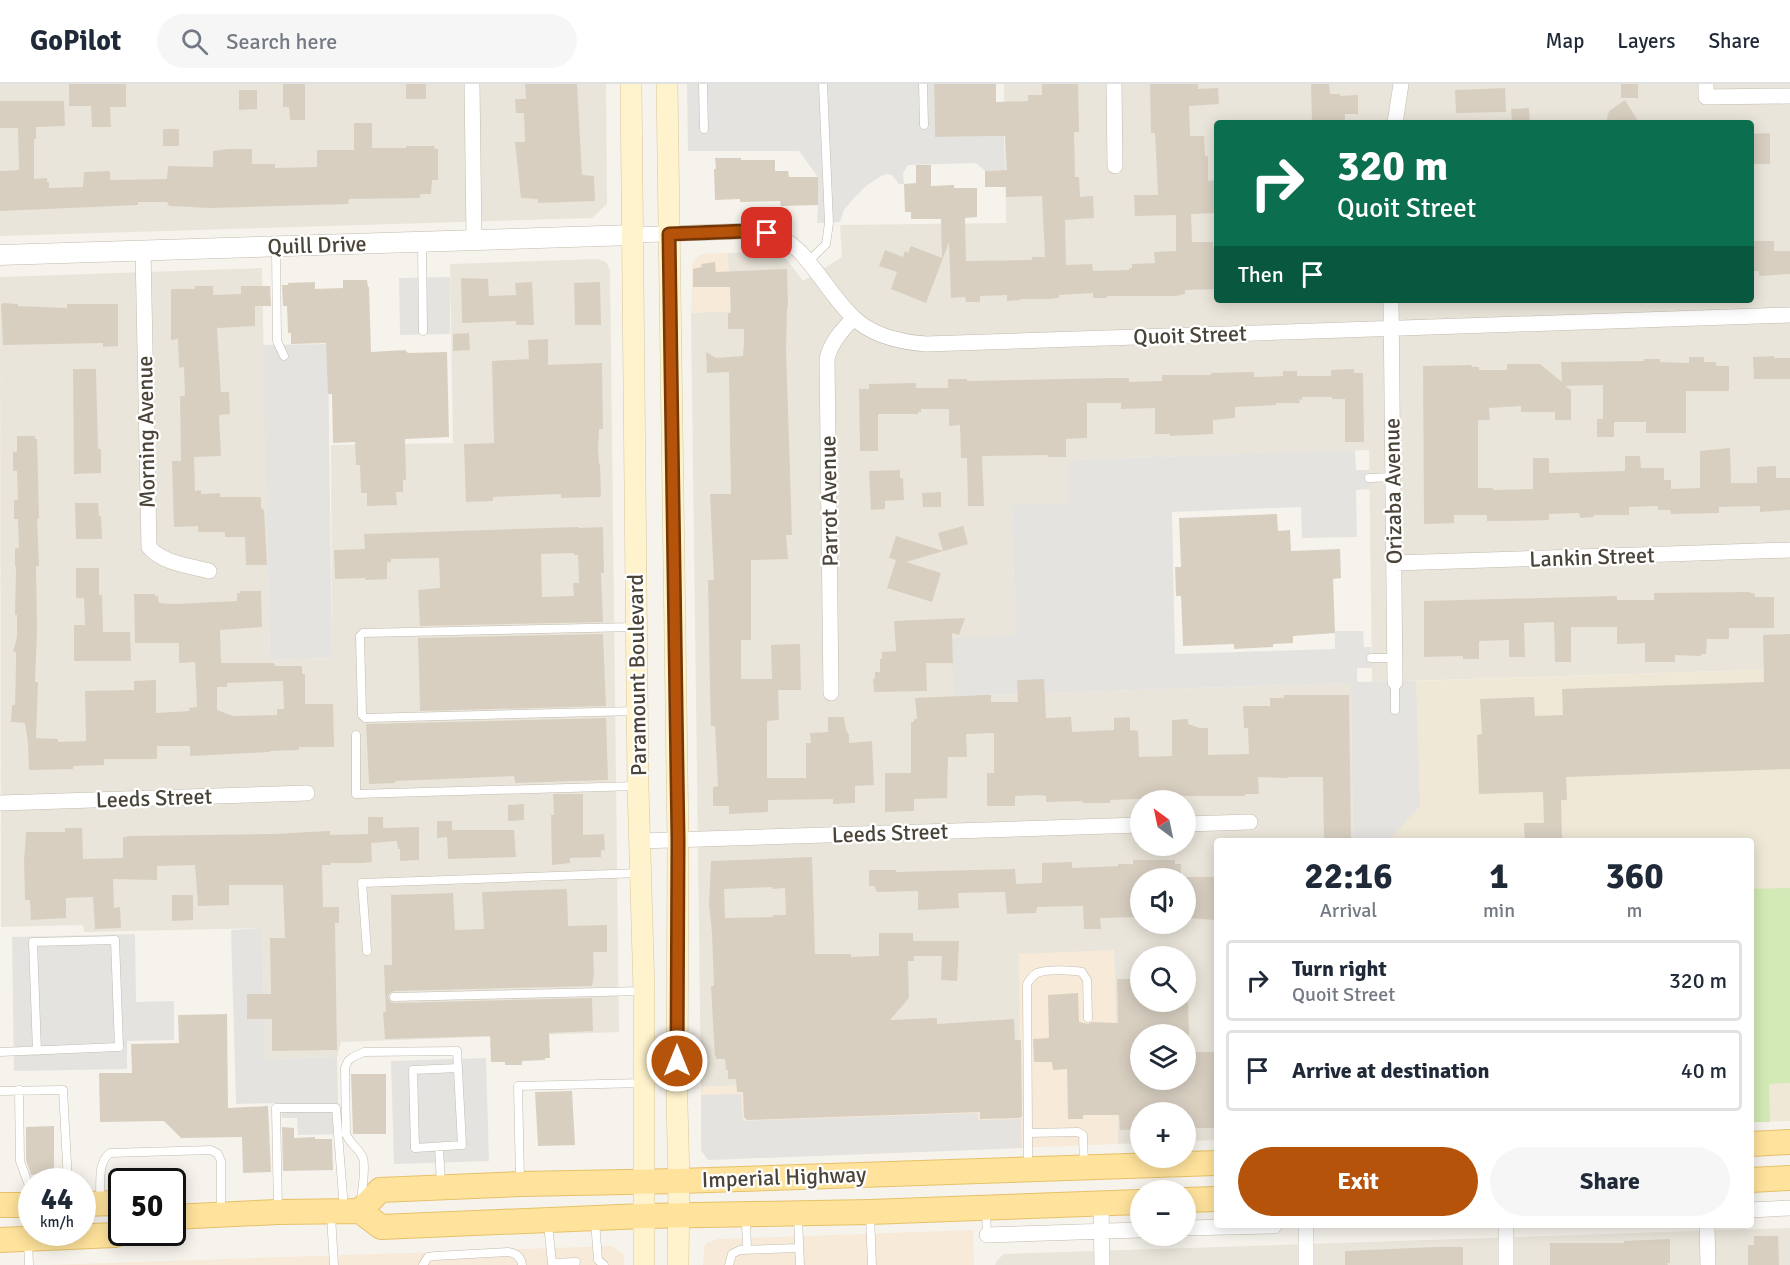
<!DOCTYPE html>
<html lang="en">
<head>
<meta charset="utf-8">
<style>
  body { margin:0; font-family:Signika,sans-serif; background:#f6f6f7; color:#1f2937; height:100vh; display:flex; flex-direction:column; font-size:22px; white-space:nowrap }
  * { box-sizing:border-box; margin:0 }
  p { font-size:20px; color:#747a83 }
  .icon { flex:none; width:33px; height:33px; fill:none; stroke:currentColor; stroke-width:2; stroke-linecap:round; stroke-linejoin:round }
  .map { position:relative; flex:1; overflow:hidden }
  .panel { position:absolute; left:1214px; top:754px; width:540px; height:390px; display:flex; flex-direction:column; background:#fff; border-radius:6px; box-shadow:0 3px 15px #0003 }
  .panel>* { flex:none }
  .banner { position:absolute; left:1214px; top:36px; width:540px; height:183px; border-radius:6px; box-shadow:0 3px 15px #0003; background:#0b6e4f; color:#fff; overflow:hidden }
  .needle { width:39px; rotate:327deg }
  .tools { position:absolute; left:1130px; top:706px; display:grid; gap:12px }
  .tools a { display:grid; place-items:center; width:66px; height:66px; border-radius:50%; background:#fff; box-shadow:0 3px 15px #0003; font-size:30px }
  .speed { position:absolute; left:18px; top:1084px; display:flex; gap:12px; font-size:30px; font-weight:700; text-align:center }
  .speed>* { display:grid; place-content:center; width:78px; height:78px; border-radius:50%; background:#fff; box-shadow:0 3px 15px #0003; line-height:1 }
  .speed small { font-size:15px; font-weight:400 }
  .speed .limit { border:3px solid #111; border-radius:9px; background:#fff; color:#111 }
  .pin { position:absolute; display:grid; place-items:center; width:51px; height:51px; color:#fff; margin:-26px; border-radius:12px; box-shadow:0 3px 9px #0006 }
  .me { position:absolute; width:66px; margin:-33px; rotate:0deg; stroke-linejoin:round; filter:drop-shadow(0 0 4px #0008) }
  .turn { display:flex; align-items:center; gap:21px; height:126px; padding:0 24px; font-size:27px }
  .turn .icon { width:78px; height:78px; stroke-width:2.5 }
  .turn b { display:block; font-size:42px; line-height:51px }
  .then { display:flex; align-items:center; height:57px; padding:0 24px; background:#0003; gap:12px; font-size:22px }
  .eta { display:flex; justify-content:space-evenly; align-items:center; height:102px; text-align:center }
  .eta b { font-size:36px; font-weight:700; line-height:42px }
  .primary-button { display:flex; gap:12px; margin-top:auto; padding:12px 24px }
  .primary-button a { flex:1; height:69px; border-radius:36px; background:#b45309; color:#fff; font-size:24px; font-weight:700; line-height:69px; text-align:center }
  .primary-button a+a { background:#f6f6f7; color:#1f2937 }
  ul { padding:0; list-style:none }
  li { display:flex; align-items:center; gap:18px; height:81px; margin:0 12px 9px; padding:0 12px; border:3px solid #e0e1e3; border-radius:6px }
  li div { flex:1 }
  li b { display:block; font-size:22px }
  li em { font-style:normal }
  header { display:flex; align-items:center; gap:36px; box-sizing:border-box; height:84px; padding:0 30px; background:#fff; border-bottom:2px solid #e0e1e3 }
  header strong { font-size:28px }
  nav { display:flex; gap:33px; margin-inline-start:auto; font-size:21px }
  .search { width:420px; height:54px; background:#f6f6f7; display:flex; align-items:center; gap:15px; box-sizing:border-box; padding:0 21px; border-radius:33px; color:#747a83; font-size:22px }
  .map>svg:first-child { display:block }
  .residential { fill:#eae5da; fill-rule:evenodd }
  .commercial { fill:#f7ead8 }
  .education { fill:#efe8d6 }
  .green { fill:#d2eab5 }
  .parking { fill:#e5e3e0 }
  .building { fill:#d8cfc1; fill-rule:evenodd }
  .lines { fill:none; stroke-linecap:round; stroke-linejoin:round }
  .service-casing { stroke:#c2bbae; stroke-width:9 }
  .minor-casing { stroke:#c2bbae; stroke-width:16 }
  .tertiary-casing { stroke:#c2bbae; stroke-width:21 }
  .secondary-casing { stroke:#d6c79b; stroke-width:22 }
  .primary-casing { stroke:#e6c16a; stroke-width:26 }
  .service { stroke:#fff; stroke-width:8 }
  .minor { stroke:#fff; stroke-width:15 }
  .tertiary { stroke:#fff; stroke-width:20 }
  .secondary { stroke:#fff3cd; stroke-width:21 }
  .primary { stroke:#ffe39c; stroke-width:24 }
  .route-casing { stroke:#753606; stroke-width:15 }
  .route { stroke:#b45309; stroke-width:10 }
  .labels { text-anchor:middle; dominant-baseline:central; stroke-width:4.5; stroke-linejoin:round; paint-order:stroke }
  .street-label { font-size:22px; fill:#4b4439; stroke:#fff }
</style>
</head>
<body>
<header>
<strong>GoPilot</strong>
<div class="search"><svg class="icon" aria-label="search" viewBox="0 0 24 24"><circle cx="10" cy="10" r="6"/><path d="M15 15l6 6"/></svg>Search here</div>
<nav><a>Map</a><a>Layers</a><a>Share</a></nav>
</header>
<div class="map">
<svg width="1790" height="1181" viewBox="0 0 1790 1181">
  <rect width="100%" height="100%" fill="#f6f3ec"/>
  <path class="residential" d="M0,0H606L607,120L592,134L0,152Z
    M1004,0H1790V585L1372,598L1369,366L1069,376V419L1011,422L1016,552L954,612L1351,599L1353,757L1216,758V1056L1185,1057V1029H1140V1059L1118,1060L1114,866L1020,992L701,1003L691,229L730,227L729,188L727,169L771,168L788,177L803,197L842,173L840,141L1006,139ZM1216,39H1750V216H1216ZM1140,717H1185V762H1140ZM1140,795H1185V840H1140ZM1140,873H1185V918H1140ZM1140,951H1185V996H1140Z
    M597,175L606,178L610,186L619,948L341,958L337,973L266,975L262,844L84,848L83,841L1,843L0,193L262,184L270,576L332,574L331,361L453,359L450,180Z
    M1790,1144V1181H995L997,1176L1004,1170Z"/>
  <path class="commercial" d="M727,169L729,188L730,227L691,229L692,180L698,172L702,170Z
    M1114,866L1118,1060L708,1076L701,1066V1003L1020,991L1019,870Z
    M973,1146L974,1181H703L704,1163L707,1159L718,1155Z
    M612,1162L624,1171V1181H47Z"/>
  <path class="education" d="M1790,585V1037L1751,1038L1750,758L1353,757L1351,599Z"/>
  <path class="green" d="M1790,804V999L1769,1000L1770,1038H1751V805Z"/>
  <path class="parking" d="M687,0H934L935,53L1004,52L1005,86L985,87L976,79L908,81L903,89L904,100H899L892,91L886,90L881,92L866,102L854,114L844,126L840,138L817,139L818,121V93L799,67H688Z
    M450,193V250L400,251L399,194Z
    M328,260L332,574L270,576L263,261Z
    M1355,366L1356,386H1369L1370,405L1356,406L1357,453L1302,454L1301,423L1172,428L1175,570L1335,565V547H1363L1364,563H1371L1372,584H1357V598L1416,597L1420,722L1391,754V757H1353L1351,599L954,612L952,554L1016,552L1011,421L1069,419V376Z
    M262,844L266,975L337,973L339,1050L298,1051L297,1034H282L281,1019L236,1020L231,846Z
    M135,850L136,918L174,917V956L127,957V985L14,987L12,853Z
    M486,974L489,1077L394,1080L391,977Z
    M741,1010L743,1037L978,1029V1036L1021,1035L1022,1064L708,1076L701,1066V1011Z"/>
  <path class="building" d="M69,0H126V23H110L111,43H92L91,22H69Z
    M283,0H305V36H290L289,23H283Z
    M406,0H426V15H406Z
    M525,0H577L582,91L594,92L595,117L538,119V115L521,114L515,58H525L524,29H516L515,15H526Z
    M934,0H996V18L1028,17V11H1042V0H1078L1079,48H1074L1075,93H1079L1080,113L1093,112L1094,134L1065,136L1066,181L1092,180L1093,187L1129,186V184H1132V180L1155,179L1154,168L1176,167V131L1135,132L1134,111H1158L1155,49H1151L1150,0H1198V5L1218,4L1219,20L1189,22L1190,52H1204L1205,72H1208V97L1216,96V129L1191,130L1192,158H1213V164L1216,163V205L1185,206V210L1176,212H1107V214H1093V209L1059,211V214L1049,215H1021V216L1007,217V211L980,212V218H966L965,213L951,214L949,158L926,219L891,205L897,188L879,182L885,166L903,173L905,167L908,169L911,162L942,174L941,135H911V128H905L904,100L916,99V81H931V102L954,101V104H977V133L965,134L966,177L1028,176H1032V173H1045L1042,112L1006,113V103H985V87L1007,86L1005,52L935,53Z
    M1311,0H1329L1330,10H1340V12L1358,11V30H1345V39H1312Z
    M1621,0H1638V14H1621Z
    M1505,4L1506,28L1456,29L1455,6Z
    M239,6H257V25L239,26Z
    M1625,16L1639,39H1606L1609,27Z
    M0,17H64L65,42L36,43V55H34V95L47,94V98H49V104L83,103L84,88L109,87L110,89V96L167,95L168,82L213,83V67L228,65H252V80H275V84L317,83V66H354V39H372V64H406V62H434L435,65H438V96H432L431,110H420V114L349,115L348,120L211,124L169,122L167,118H138V121L0,127V87L19,86L18,44H0Z
    M1529,24L1530,39H1512L1511,25Z
    M163,45H179V62H163Z
    M1770,49V80H1750V50Z
    M715,74H741V76H775V87H788L789,93H818V121L781,122L780,117L740,118V115L715,116L714,85H716Z
    M1750,157H1774V167H1790V190L1759,192V187H1750Z
    M715,178L716,188L787,185L788,223H787L786,266L792,451H786L788,475L751,476V556H741V595H772L771,561L800,560L801,606H778L779,636L767,637V694H806V659H811L810,649L828,648V633H844L846,646L849,651V659L872,657L874,701L855,702V719L833,720V715L768,716V728L729,730V722H713V703L718,702L715,642H711L710,606L708,496H714L710,410H731L729,288L707,289L706,268L716,274L743,272L744,259V245H728V229H731L730,203H693V185L702,183L701,180Z
    M461,194L488,195L489,212L516,211L515,199L532,198L534,241H516V237L462,239Z
    M343,196H367L368,203H369L371,268L405,266L408,269L447,268L449,353L405,355L406,396H403V408H396L397,421L367,422V409H361L360,381H356L355,358L333,359L332,310H328L326,259L291,260V249H288L287,222H283L282,201H288V199L315,198V205L343,204Z
    M600,198L601,241H575L574,199Z
    M195,202H213V211L241,210V202H270L271,222H255V242L217,244L221,308H229L230,330L219,331L221,372L194,373L195,407L201,406V410L220,409V413H261V424L264,426L267,481H246L245,453H225V448H198V442L174,443L172,377H181L180,312H185L184,283L179,284L178,255L171,256V205H195Z
    M4,219L18,220V222L67,224V220H118V262L103,263V259L3,261L1,220Z
    M469,249L470,266L453,267V250Z
    M548,255V281L602,279L603,345H599L598,364L599,380L600,381L601,410L600,413L561,414V410L493,413V417L466,418L464,360L494,359L492,277L529,275L528,256Z
    M1774,272V274H1790V295H1754L1753,273Z
    M1689,273H1704V278H1716V282H1729V307H1686V349H1646V338H1614V353H1597V335H1603V301L1565,302L1571,306V336H1555V328H1521V322L1489,324L1490,336H1478V404H1493V406L1533,405V374H1549V389L1625,387V372H1640L1641,384H1664V396H1671V405L1700,404V367L1730,364L1731,399H1757V383L1776,382V394H1790V426L1760,428V422L1719,423V429L1671,430L1670,426H1658V422L1629,423V431H1594V433L1580,434L1579,429L1549,430V436L1510,437H1487V431H1454V439L1424,440L1423,282L1471,281L1472,283H1479V286H1507V280H1540L1562,298L1561,278L1644,277V275H1660V278L1689,279Z
    M73,285H96L98,365H101V389L74,390Z
    M1354,285V289H1363L1364,358H1345V315H1332V313H1302V316L1299,315L1300,319H1276V321L1235,323V334L1213,336V350L1170,352V350H1155V324L1121,325V319H1087V354L1066,355V373H1048V371L982,372L984,422H968L967,374H961L960,341L949,342V325H921V328H918V330H878V367H860L859,305H869V300L916,299V304H948V295H967V297L1112,294H1129V298L1162,297V291H1211V289L1254,288V293L1283,292V287H1297V292H1331V286Z
    M17,352H35V355H37L39,434L37,435L39,482H36L37,547L35,598H38L36,654L58,655V658L86,657L85,607L134,606V597L156,596V629L190,627L189,624L197,623L195,578L179,579V559H135L134,510H155V512H158L159,519L175,520L237,517V509H240V507H261L262,543L220,546L221,579H274L275,582H302V590H305V620H333L334,663H299V666L270,667V668L190,672V662H157V675H104V681L73,682V685L29,686L28,658L25,639L11,638L12,621H15L16,578V568H13L17,553V531H15L16,483H15V464H19L18,435H14V416H18L17,387H13V368H17ZM283,597L284,625H277V631L233,632L217,626V603H227V599Z
    M900,386V394H903L904,416L885,417V425L871,426L869,387Z
    M941,408V423H923L922,409Z
    M75,419H98L99,432H101L102,455H76Z
    M1277,430L1278,447L1290,446L1291,467L1340,465L1341,494L1333,495L1335,549L1293,552V559L1273,560V563L1234,565V560L1183,562L1181,512H1176L1175,483H1181L1179,434Z
    M963,442L968,460L906,478L941,489L932,518L887,504L896,476L889,474L896,452L943,467L938,449Z
    M579,443V444L603,443L604,489H601L603,538L420,542L418,506L440,504L439,474L391,475V478H387V495L366,496L365,494L335,495L334,466L365,465L364,450ZM574,469V471H578L579,499H573L574,512L542,513L541,470Z
    M76,484H99V511H102L103,548H130L131,577H74V541H85L84,514H76Z
    M1748,508L1755,510V513H1774V544H1729V555H1707L1706,570H1701V572L1675,571V578H1645V559L1617,560V543H1571V578H1555L1554,538L1524,539L1525,573H1509V556L1479,557V575H1463V572L1424,573V517L1617,512V516H1654V509Z
    M965,534L959,551L952,549L953,579H926L927,607L874,608L873,594L875,595V588H880V575H882V568L896,567L894,537Z
    M603,550L606,622L420,627L418,554Z
    M1790,550V685L1566,693L1567,716H1561L1562,758H1525L1524,739H1544L1543,708L1479,710L1477,651L1482,650L1480,615L1534,613L1535,632L1563,631L1562,605L1764,598L1763,551Z
    M1044,595L1046,634L1071,633L1072,648L1114,646V634L1130,633V646L1138,647L1139,673L1172,672V636L1188,635V640L1200,644H1208V671L1249,670L1248,644H1244L1243,622H1270V614H1284V611H1349L1351,758H1324L1323,693H1288V694L1258,693L1259,710H1245V712H1165V714L1110,716V719H1083V717L1046,718V712L1039,711L1015,712V722H987V689H994V649L966,650L967,673H948L947,714L914,715V727L885,728V689H911V638H914V635H917L915,614L983,611H991V618H1018L1017,596Z
    M606,634L608,696L515,699L514,692L395,697V699L369,700L366,640Z
    M553,710H583V751L604,750L605,766H601V773L570,774V779L552,781L551,731H554Z
    M524,720V736L508,737V721Z
    M368,733H383V744L419,743V776L400,777V765H398L397,757L371,759L372,778L364,779H331V781H322L323,823H339V839H335L337,966L272,967V935H247V910H271L270,854H285L283,801H229V821L198,822L195,781L157,782V796L113,795L114,824L120,823L121,844L95,845L93,813L66,814V834L31,836L30,816H25L24,777L26,748H65V744H82L83,775L123,774V753H127V752L273,750L328,747H330V751L368,750Z
    M437,737H452V746H514L516,773L448,775L447,753L437,754Z
    M812,773L815,870H851V873L879,872V849H913V857H959L957,897L941,896L942,872H914V877H908L909,914L890,936L937,934V940L1014,935L1015,956H1021L1022,1032L1020,1034L980,1035V1028L746,1036V1034H744L743,1008H737L736,995H728V986H726L725,975H716V972L715,973L711,902H714L712,849L709,820L711,777ZM772,803V805L785,804L786,831H773V833L725,834L724,805Z
    M1133,776H1175V780H1181V795H1140V833L1100,834L1101,845H1084L1083,822L1037,823L1036,829L1007,830L1005,808L958,809L959,824L918,826V807L877,808L876,807L875,802H869V786H896V788L1015,785L1016,800L1042,799V779L1072,778V784L1118,782V780H1133Z
    M1185,793H1216V836L1185,834Z
    M566,805L567,807L568,842L607,841V868H593L594,890L592,902L394,907L389,910L388,914L391,918L394,919L592,914L593,947L549,949L550,974H545V976L522,977V981H505V978H491L490,952L385,955L383,928H386L384,881H392L391,811L453,809L455,846L484,845L482,808Z
    M172,811H193V836L172,837Z
    M1117,895H1136V902H1140V918H1188L1189,951H1140V996H1185V968H1216V1044H1185V1029H1140V1045L1120,1046L1119,1031H1083V1035H1068L1067,985L1053,986L1052,978H1034L1033,955L1049,954L1048,911L1078,909L1079,938L1088,940L1092,938L1118,939Z
    M227,930L228,1024L268,1022L271,1088L243,1089L242,1053L181,1054L164,1037L100,1038L99,989H132L131,960L179,959L178,931Z
    M351,990H386V1050H353Z
    M572,1007L575,1061L538,1062L535,1008Z
    M54,1042V1090L31,1091L26,1076V1043Z
    M282,1043L294,1044V1054L315,1053V1055H332L333,1086L283,1087Z
    M1754,1152H1778L1779,1181H1748V1161H1754Z
    M1670,1155V1179H1667L1668,1181H1550V1159H1624V1157Z
    M1435,1163H1463V1181H1345V1167Z"/>
  <g class="lines">
    <g class="service-casing">
      <path id="service" d="M703,0L704,45
        M923,0L924,41
        M422,159L423,247
        M276,164L277,257L284,272
        M809,177L826,160L829,139L823,0
        M1369,394L1393,393
        M634,543L363,549L360,552L362,631L365,634L636,627
        M1371,574H1395
        M1395,626V598
        M356,651V710L637,702
        M367,867L362,799L640,789
        M394,913L642,907
        M0,968L119,963L115,856L33,858L37,967
        M19,1006L20,1077L32,1110
        M0,1007L63,1006L68,1098
        M1028,1049L1027,900C1030,895 1032,892 1037,889C1047,885 1072,886 1082,888L1087,896L1088,934
        M439,1063L441,1100
        M1028,1082V1049L1078,1048L1083,1051L1084,1082
        M520,1096L518,1002L643,999
        M100,1115C101,1100 97,1079 110,1069L211,1066L218,1070L221,1077V1127
        M361,1117C362,1106 366,1084 363,1074C359,1064 350,1060 346,1050L345,984L348,977L353,973L364,968L457,967L462,1061L415,1064L413,986L458,984
        M278,1126L276,1024H336L344,1125
        M986,1127L987,1151
        M331,1132L334,1181
        M870,1132L872,1181
        M798,1133L800,1181
        M746,1135L747,1166
        M595,1137L598,1176L604,1181
        M548,1140L552,1179L576,1178
        M28,1157L29,1181
        M423,1181L428,1173L435,1172L508,1168C516,1169 521,1173 522,1181
        M729,1181L732,1170L740,1166L799,1164"/>
    </g>
    <g class="minor-casing">
      <path id="minor" d="M472,0L474,155
        M1114,0L1115,82
        M1706,0V13L1790,12
        M1395,39L1401,0
        M633,151L747,147L757,148L779,154L791,160L800,168C819,188 834,215 853,233C872,252 900,258 926,260L1790,231
        M143,166L149,463C162,479 190,482 209,487
        M1391,216L1395,598
        M1394,479L1790,466
        M831,609L827,275C831,258 842,246 854,234
        M0,719L307,709
        M1185,740L1250,738
        M640,757L1140,741
        M1101,1119L1102,1181
        M1750,1126L1790,1124
        M1306,1142V1181
        M1506,1142V1181
        M1707,1142L1708,1181
        M1185,1144L1274,1142
        M987,1151L1140,1146"/>
    </g>
    <g class="tertiary-casing">
      <path id="tertiary" d="M0,171L633,151"/>
    </g>
    <g class="secondary-casing">
      <path id="secondary" d="M631,0L638,702L644,907V1181
        M667,0L678,756L677,1021L679,1097L678,1181"/>
    </g>
    <g class="primary-casing">
      <path id="primary" d="M1750,1060L1790,1058
        M1750,1096L1790,1094
        M1185,1116L1216,1115
        M82,1120L116,1119L122,1122
        M0,1121H32
        M360,1127L380,1106L520,1100L679,1097L1216,1079
        M172,1133L278,1128L360,1127L381,1143L644,1132L870,1128L1140,1118
        M0,1156L115,1151L122,1148"/>
    </g>
    <use href="#service" class="service"/>
    <use href="#minor" class="minor"/>
    <use href="#tertiary" class="tertiary"/>
    <use href="#secondary" class="secondary"/>
    <use href="#primary" class="primary"/>
  </g>
  <g class="lines">
    <g class="route-casing">
      <path id="route" d="M677,977L678,756L669,150L747,147L767,149"/>
    </g>
    <use href="#route" class="route"/>
  </g>
  <g class="labels">
    <g class="street-label">
      <text transform="translate(317 161) rotate(-2)">Quill Drive</text>
      <text transform="translate(1190 251) rotate(-2)">Quoit Street</text>
      <text transform="translate(146 348) rotate(-91)">Morning Avenue</text>
      <text transform="translate(1393 407) rotate(-91)">Orizaba Avenue</text>
      <text transform="translate(829 417) rotate(-91)">Parrot Avenue</text>
      <text transform="translate(1592 473) rotate(-2)">Lankin Street</text>
      <text transform="translate(637 591) rotate(-91)">Paramount Boulevard</text>
      <text transform="translate(154 714) rotate(-2)">Leeds Street</text>
      <text transform="translate(890 749) rotate(-2)">Leeds Street</text>
      <text transform="translate(784 1093) rotate(-2)">Imperial Highway</text>
    </g>
  </g>
</svg>
<div class="tools">
<a><svg class="needle" viewBox="-14 -14 28 28"><path d="M0-13l5 13h-10z" fill="#e53935"/><path d="M0 13l5-13h-10z" fill="#747a83"/></svg></a>
<a><svg class="icon" aria-label="sound" viewBox="0 0 24 24"><path d="M4 9h4l5-4v14l-5-4H4zM17 9q2 3 0 6"/></svg></a>
<a><svg class="icon" aria-label="search" viewBox="0 0 24 24"><circle cx="10" cy="10" r="6"/><path d="M15 15l6 6"/></svg></a>
<a><svg class="icon" aria-label="layers" viewBox="0 0 24 24"><path d="M12 4l9 5-9 5-9-5zM3 14l9 5 9-5"/></svg></a>
<a>+</a>
<a>−</a>
</div>
<div class="speed"><div>44<small>km/h</small></div><div class="limit">50</div></div>
<div class="pin" style="left:767px;top:149px;background:#d93025"><svg class="icon" aria-label="arrive" viewBox="0 0 24 24"><path d="M6 21V4h12l-3 4 3 4H6"/></svg></div>
<svg class="me" style="left:677px;top:977px" viewBox="-20 -20 40 40"><circle r="17" fill="#b45309" stroke="#fff" stroke-width="3"/><path d="M0-11L8 9 0 5-8 9z" fill="#fff"/></svg>
<div class="banner">
<div class="turn"><svg class="icon" aria-label="right" viewBox="0 0 24 24"><path d="M7 20v-9h11M14 6l5 5-5 5"/></svg><div><b>320 m</b>Quoit Street</div></div>
<div class="then">Then<svg class="icon" aria-label="arrive" viewBox="0 0 24 24"><path d="M6 21V4h12l-3 4 3 4H6"/></svg></div>
</div>
<section class="panel">
<div class="eta">
<div><b>22:16</b><p>Arrival</p></div>
<div><b>1</b><p>min</p></div>
<div><b>360</b><p>m</p></div>
</div>
<ul>
<li><svg class="icon" aria-label="right" viewBox="0 0 24 24"><path d="M7 20v-9h11M14 6l5 5-5 5"/></svg><div><b>Turn right</b><p>Quoit Street</p></div><em>320 m</em></li>
<li><svg class="icon" aria-label="arrive" viewBox="0 0 24 24"><path d="M6 21V4h12l-3 4 3 4H6"/></svg><div><b>Arrive at destination</b></div><em>40 m</em></li>
</ul>
<div class="primary-button"><a>Exit</a><a>Share</a></div>
</section>
</div>
</body>
</html>
